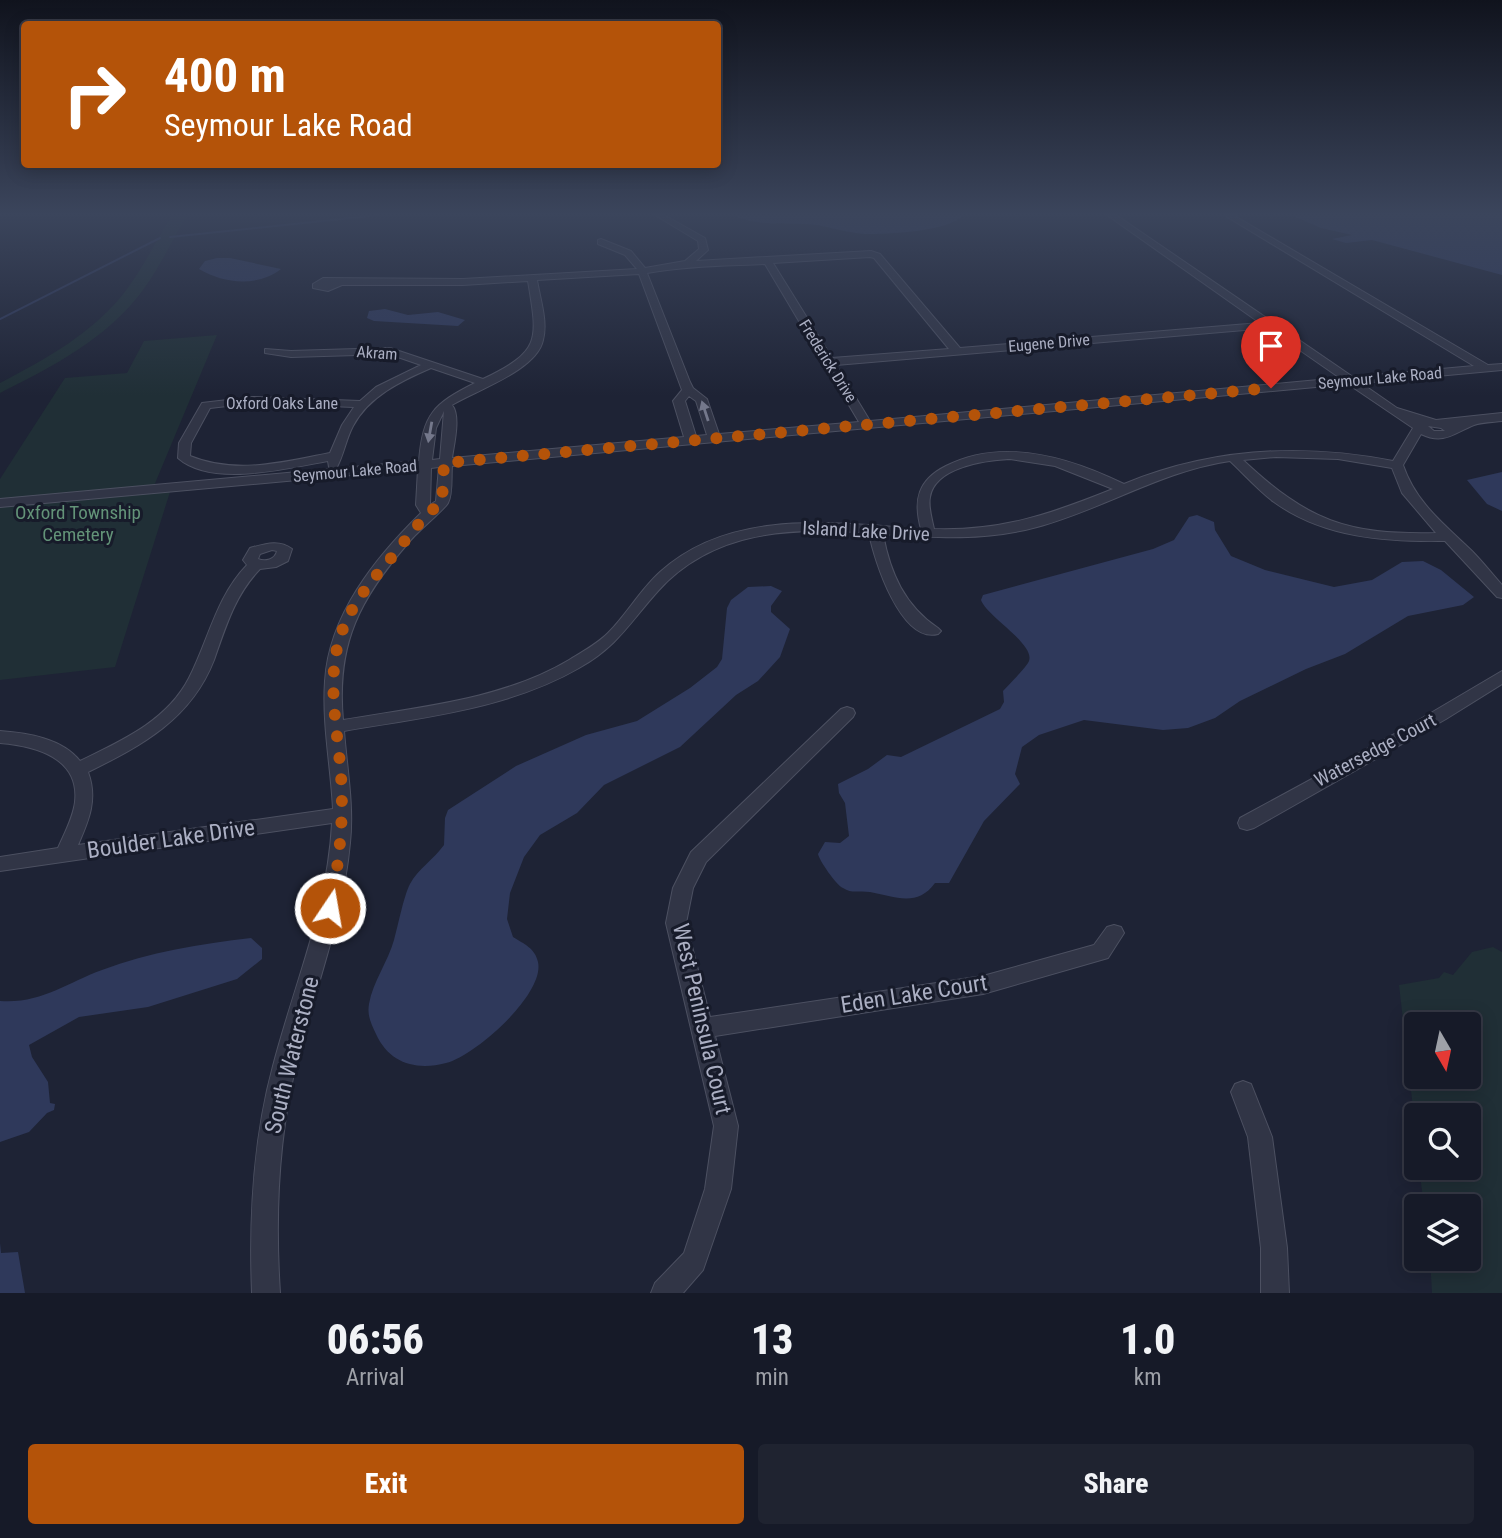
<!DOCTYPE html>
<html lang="en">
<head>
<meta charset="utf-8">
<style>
  body { margin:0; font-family:"Roboto Condensed",sans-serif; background:#1f2330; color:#f1f3f6; height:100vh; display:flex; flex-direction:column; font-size:26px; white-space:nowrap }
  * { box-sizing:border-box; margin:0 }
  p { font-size:23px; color:#9ea1a8 }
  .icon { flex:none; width:38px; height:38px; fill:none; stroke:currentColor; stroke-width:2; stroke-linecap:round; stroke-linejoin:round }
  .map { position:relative; height:1293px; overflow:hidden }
  .details { display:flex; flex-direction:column; background:#161a28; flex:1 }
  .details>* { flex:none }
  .banner { position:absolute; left:21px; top:21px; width:700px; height:147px; border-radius:7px; box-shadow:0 4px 18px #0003,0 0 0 2px #353845; background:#b45309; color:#fff; overflow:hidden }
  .needle { width:46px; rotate:171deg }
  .controls { position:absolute; left:1404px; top:1012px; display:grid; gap:14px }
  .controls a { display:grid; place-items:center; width:77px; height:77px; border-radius:7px; background:#161a28; box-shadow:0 4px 18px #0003,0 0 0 2px #353845; font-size:35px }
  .pin { position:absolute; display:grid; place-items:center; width:60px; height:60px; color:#fff; margin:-72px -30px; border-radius:50% 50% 50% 0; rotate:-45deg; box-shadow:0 0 7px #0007 }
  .pin .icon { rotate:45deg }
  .me { position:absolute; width:77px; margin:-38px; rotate:12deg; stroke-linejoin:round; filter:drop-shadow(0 0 5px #0008) }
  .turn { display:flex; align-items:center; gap:24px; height:147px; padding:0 28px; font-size:32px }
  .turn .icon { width:91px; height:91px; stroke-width:2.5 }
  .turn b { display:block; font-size:49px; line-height:60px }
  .eta { display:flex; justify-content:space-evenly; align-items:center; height:119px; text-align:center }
  .eta b { font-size:42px; font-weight:800; line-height:49px }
  .cta { display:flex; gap:14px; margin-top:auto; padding:14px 28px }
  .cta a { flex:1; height:80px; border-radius:7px; background:#b45309; color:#fff; font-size:28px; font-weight:800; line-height:80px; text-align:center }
  .cta a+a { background:#1f2330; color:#f1f3f6 }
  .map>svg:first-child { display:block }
  .green { fill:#202f36; fill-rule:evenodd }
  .water { fill:#2f395b }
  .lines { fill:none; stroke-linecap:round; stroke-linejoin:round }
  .stream { stroke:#2f395b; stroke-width:2 }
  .minor-casing { stroke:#4c5061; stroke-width:2 }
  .minor { fill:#313546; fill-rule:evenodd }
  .oneway { fill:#74788b }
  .route { stroke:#b45309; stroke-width:12; stroke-dasharray:0 21.6 }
  .labels { text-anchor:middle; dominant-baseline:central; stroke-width:6; stroke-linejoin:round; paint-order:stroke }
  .far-street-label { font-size:16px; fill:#abafc3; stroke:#171b2a }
  .park-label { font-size:19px; fill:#639378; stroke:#171b2a }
  .street-label { font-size:19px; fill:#abafc3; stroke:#171b2a }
  .near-street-label { font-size:23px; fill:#abafc3; stroke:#171b2a }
</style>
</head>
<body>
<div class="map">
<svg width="1502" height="1293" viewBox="0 0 1502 1293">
  <rect width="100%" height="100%" fill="#1e2335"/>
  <path class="green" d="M172,215H187C173,239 160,267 143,290C108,338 52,367 0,393V383C46,359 95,332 127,289C144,266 157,239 172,215Z
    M217,335L151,493L170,492L115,667L0,680V479L65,378L127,373L144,341Z
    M1493,947L1502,952V1293H1432L1430,1258H1468V1206H1424L1419,1167H1468V1115H1416V1134L1399,985L1439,978L1444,972L1453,975L1472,952ZM1416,1024H1468V1076H1416Z"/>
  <path class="water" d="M733,215H963C949,232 887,234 865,234C849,233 833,228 817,225C788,222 761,228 733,215Z
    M1291,215H1502V275L1372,240L1346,243L1332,239L1352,235L1321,228Z
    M217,258H230L281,269C258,287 224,284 199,269L205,261Z
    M385,309L408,315L438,312L465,320L458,326L374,321L367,318L369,311Z
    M1502,472V511L1487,504L1467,480Z
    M1197,515L1214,522L1215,530L1231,556L1265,570L1334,587L1372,580L1402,562L1423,561L1441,570L1474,597L1463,605L1408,616L1345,654L1306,669L1240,701L1215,718L1188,728L1163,730L1084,720L1039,735L1022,747L1015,774L1020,784L984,821L949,883H935C917,908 894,896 870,892C859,890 852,894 843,888C836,885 819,860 818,854L825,842L840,843L849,836L845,803L839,793L838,784L868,769L887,755L901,757L1000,709L1004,702L1003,691C1012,681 1021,673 1028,663C1039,646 987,617 981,600L983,595L1153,549L1174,540L1189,517Z
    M771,586L782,591L771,606V612L790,629L780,657L758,681L736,695L680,747L604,785L577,813L540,835L524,857L510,893L507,919L513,937C524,944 535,948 538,962C545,994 475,1056 446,1063C416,1071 389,1063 376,1034C371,1023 367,1016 369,1004C373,981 388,962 394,940C398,926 404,895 410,884C418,869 434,859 444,845L445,818L448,810L516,766L586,735L637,721L690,688L717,667L722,659L727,608L731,600L748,587Z
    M251,938L262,948V959L237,979L148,1007L79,1017L29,1045L32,1057L48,1082L50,1103L55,1104L54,1110L47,1113L29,1132L0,1142V1001C41,1004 66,983 102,970C149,952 201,944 251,938Z
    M0,1243L1,1253L18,1252L25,1293H0Z"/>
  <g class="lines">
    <path class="stream" d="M170,237L379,215
      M0,319L160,238"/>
    <g class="minor-casing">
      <path id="minor" d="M655,215H664L705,238L708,250L696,261L871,251L880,254L960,348L1260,323L1107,215H1116L1353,377L1474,366L1224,215H1233L1488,365L1502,364V370L1361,383L1397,408L1436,420L1502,413V421C1493,422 1482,422 1474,425C1454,433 1444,445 1421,434L1403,465C1416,503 1444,524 1472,551C1483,562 1492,574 1502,585V598L1497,597L1445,541C1386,542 1324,538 1274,502C1258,490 1245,475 1230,461C1161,471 1104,509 1037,527C986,541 935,538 883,534C890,573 905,606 938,628L941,631L938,634C901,644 874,560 869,533C792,527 713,530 658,591C630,622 618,646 579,668C508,709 423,717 344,731C347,769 354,806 350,843C343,920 314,991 296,1065C278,1140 275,1217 280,1293H252C249,1217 253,1140 273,1066C294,985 328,908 332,823L0,871V857L58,848C64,834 73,818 75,802C80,758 36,746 0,743V731C27,733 62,738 80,761C121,741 167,721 189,678C209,639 216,597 247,565L243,560L250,548C265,544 279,539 292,549L288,561L276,567L260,569C235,595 226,626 214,660C191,719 143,745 88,772C98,799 89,820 78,845L333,809C331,767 322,724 325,681C329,615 375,558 421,513L416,505L418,469L0,507V499L419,461C423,414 433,404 475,383L431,368C401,381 369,396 353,426C346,439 344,454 337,467H329L328,461C288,468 212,488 178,458L179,443L202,403L253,397L360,401L376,387L421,365L389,354L291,357L265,353V349L291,351L390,348L483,379C541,351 538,341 528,281L463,285H342L328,291L313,288V284L323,278L463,279L637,269L625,255L598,244V240L601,239L631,251L645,268L685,261L699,249L698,241ZM870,257L874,258L949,349L832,358L773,263ZM765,264L859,422L719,434L707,399L693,388L690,382L647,273C687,266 725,266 765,264ZM639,274L682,390L673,401L684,437L452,458C454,444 461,416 452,405C477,390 537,370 543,340C548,321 540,299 537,280ZM1268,328L1340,378L870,421L836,365ZM1348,384L1413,428L1393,461C1301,443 1211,448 1124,484C1069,457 1003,437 946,466C918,480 913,500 921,529C833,523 731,508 660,572C640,590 627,614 608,633C597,644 582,652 569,660C502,700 418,707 343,720C336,643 360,598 410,541C417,532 445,509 448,503C453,494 451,476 452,466ZM689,396L696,401L707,435L696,436L685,401ZM253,403L354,407L342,425L330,453C284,462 236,475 190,456L191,443L210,408ZM444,411L440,459L432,460L436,428ZM1428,426L1441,428L1445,431H1434ZM1276,457L1338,459L1392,468L1402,493L1436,533C1347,535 1308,521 1243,460ZM1010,459L1055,466L1113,489C1051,514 1002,531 934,529C932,519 928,507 930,497C935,467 986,460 1010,459ZM439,467L436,501L430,505L431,468ZM272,550L277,551C275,560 265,562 258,559L260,554Z
        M1502,671V684L1446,719L1254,828L1247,830L1240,828L1238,823L1240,818L1402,730Z
        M847,707L853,709L855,713L853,717L706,862L693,888L686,923L710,1017L983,976L1094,945L1107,927L1114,925L1121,927L1124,933L1108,958L983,994L715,1036L738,1126L731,1189L703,1270L683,1293H651L655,1283L684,1253L705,1189L714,1126L666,923L673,888L691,852L841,709Z
        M1243,1081L1251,1084L1272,1137L1287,1248L1289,1293H1261V1248L1248,1137L1231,1092L1235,1084Z"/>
    </g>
    <use href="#minor" class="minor"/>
  </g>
  <defs><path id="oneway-solid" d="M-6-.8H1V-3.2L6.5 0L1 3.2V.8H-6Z" transform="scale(1.75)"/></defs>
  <g class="oneway">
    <use href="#oneway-solid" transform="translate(705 411) rotate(-108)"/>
    <use href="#oneway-solid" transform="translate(430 432) rotate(100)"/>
  </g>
  <linearGradient id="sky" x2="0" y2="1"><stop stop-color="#10131d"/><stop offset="0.54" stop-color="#3b455c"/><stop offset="1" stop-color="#3b455c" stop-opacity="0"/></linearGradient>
  <rect width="1502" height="396" fill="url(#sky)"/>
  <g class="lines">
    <path class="route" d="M330,908C339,864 344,821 341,776C338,731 326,681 340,637C350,606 371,581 392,557C408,537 422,517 442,502L444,463L1271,388"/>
  </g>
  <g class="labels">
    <g class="far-street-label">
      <text transform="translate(1049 343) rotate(-5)">Eugene Drive</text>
      <text transform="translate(377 353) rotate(4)">Akram</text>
      <text transform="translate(828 361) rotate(58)">Frederick Drive</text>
      <text transform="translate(1380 378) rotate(-5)">Seymour Lake Road</text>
      <text x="282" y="403">Oxford Oaks Lane</text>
      <text transform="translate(355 471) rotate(-5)">Seymour Lake Road</text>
    </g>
    <g class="park-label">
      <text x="78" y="512">Oxford Township<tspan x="78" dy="22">Cemetery</tspan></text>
    </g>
    <g class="street-label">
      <text transform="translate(866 531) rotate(3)">Island Lake Drive</text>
      <text transform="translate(1375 750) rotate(-28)">Watersedge Court</text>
    </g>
    <g class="near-street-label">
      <text transform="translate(171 839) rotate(-8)">Boulder Lake Drive</text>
      <text transform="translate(914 994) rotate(-9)">Eden Lake Court</text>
      <text transform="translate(702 1019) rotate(77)">West Peninsula Court</text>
      <text transform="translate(292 1055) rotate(-76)">South Waterstone</text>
    </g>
  </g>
</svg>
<div class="controls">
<a><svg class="needle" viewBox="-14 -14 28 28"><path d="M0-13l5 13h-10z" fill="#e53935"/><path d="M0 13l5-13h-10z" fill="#9ea1a8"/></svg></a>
<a><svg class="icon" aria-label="search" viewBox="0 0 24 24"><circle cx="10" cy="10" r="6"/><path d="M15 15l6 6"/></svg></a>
<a><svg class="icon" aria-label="layers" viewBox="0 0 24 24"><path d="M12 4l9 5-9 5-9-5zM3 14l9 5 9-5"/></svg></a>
</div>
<div class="pin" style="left:1271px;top:388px;background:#d93025"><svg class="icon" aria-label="arrive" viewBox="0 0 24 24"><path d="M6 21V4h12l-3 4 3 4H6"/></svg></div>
<svg class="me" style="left:330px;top:908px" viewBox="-20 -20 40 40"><circle r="17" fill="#b45309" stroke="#fff" stroke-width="3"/><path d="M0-11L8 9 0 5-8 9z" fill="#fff"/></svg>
<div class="banner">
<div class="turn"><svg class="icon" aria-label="right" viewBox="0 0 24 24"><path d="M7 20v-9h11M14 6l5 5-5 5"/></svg><div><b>400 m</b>Seymour Lake Road</div></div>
</div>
</div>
<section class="details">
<div class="eta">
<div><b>06:56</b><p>Arrival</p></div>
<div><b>13</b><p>min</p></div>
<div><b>1.0</b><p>km</p></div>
</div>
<div class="cta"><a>Exit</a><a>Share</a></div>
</section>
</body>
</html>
